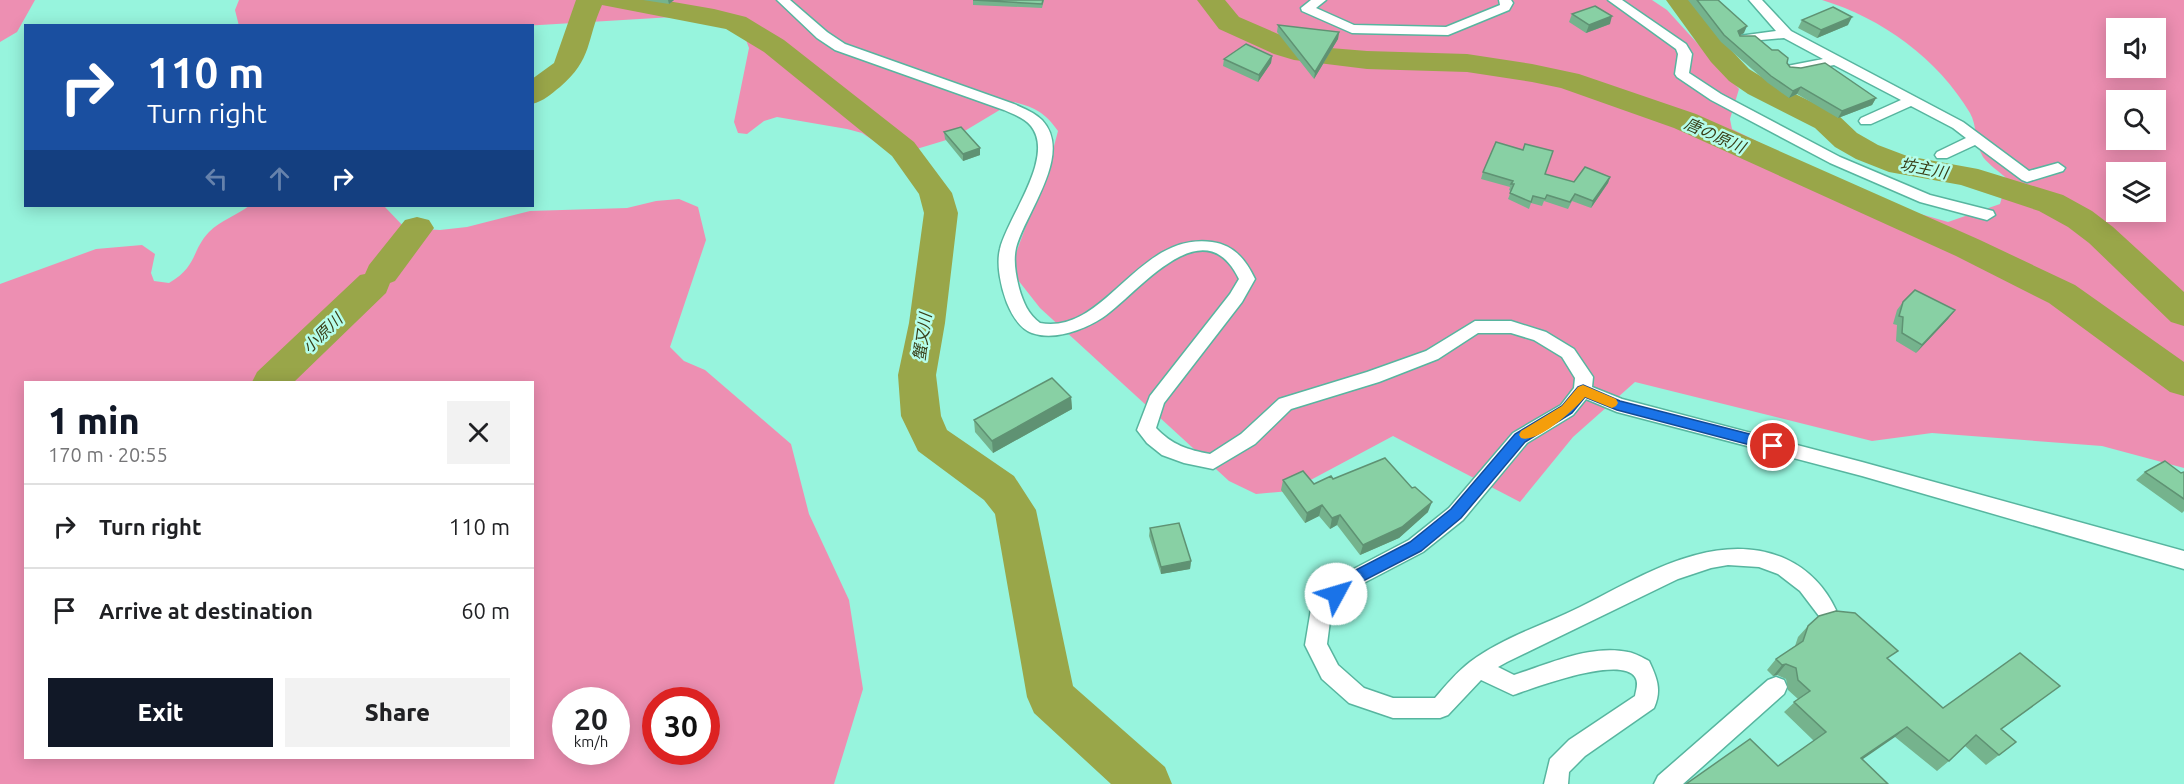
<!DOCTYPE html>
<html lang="en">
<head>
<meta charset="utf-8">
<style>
  body { margin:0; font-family:Ubuntu,"Noto Sans JP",sans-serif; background:#f2f2f2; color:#202124; height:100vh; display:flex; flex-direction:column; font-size:22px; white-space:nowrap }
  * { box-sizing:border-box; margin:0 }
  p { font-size:20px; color:#757577 }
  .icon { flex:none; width:33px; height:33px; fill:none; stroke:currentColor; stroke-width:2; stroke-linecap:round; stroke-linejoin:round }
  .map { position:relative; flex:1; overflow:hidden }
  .side { position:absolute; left:24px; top:381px; width:510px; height:378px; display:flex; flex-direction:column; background:#fff; border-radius:0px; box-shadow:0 3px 15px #0003 }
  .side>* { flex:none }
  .guide { position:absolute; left:24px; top:24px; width:510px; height:183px; border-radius:0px; box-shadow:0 3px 15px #0003; background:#1a4fa0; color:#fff; overflow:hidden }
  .fabs { position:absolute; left:2106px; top:18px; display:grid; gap:12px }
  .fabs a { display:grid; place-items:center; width:60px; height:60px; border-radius:0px; background:#fff; box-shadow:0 3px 15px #0003; font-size:30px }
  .speed { position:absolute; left:552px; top:687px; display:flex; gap:12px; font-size:30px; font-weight:700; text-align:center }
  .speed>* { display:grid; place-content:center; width:78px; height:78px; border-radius:50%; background:#fff; box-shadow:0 3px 15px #0003; line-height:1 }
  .speed small { font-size:15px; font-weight:400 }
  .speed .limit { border:9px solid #d22; background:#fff; color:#111 }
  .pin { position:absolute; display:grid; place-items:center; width:51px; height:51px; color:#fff; margin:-26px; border:3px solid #fff; border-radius:50%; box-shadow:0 2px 6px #0007 }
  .me { position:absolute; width:66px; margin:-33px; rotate:51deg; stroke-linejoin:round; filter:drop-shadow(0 0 4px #0008) }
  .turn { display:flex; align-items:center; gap:21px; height:126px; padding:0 24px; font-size:27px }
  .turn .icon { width:78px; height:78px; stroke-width:2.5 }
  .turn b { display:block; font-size:42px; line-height:51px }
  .lanes { display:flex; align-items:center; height:57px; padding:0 24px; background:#0003; justify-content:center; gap:30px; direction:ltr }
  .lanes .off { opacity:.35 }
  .round { display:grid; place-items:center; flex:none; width:63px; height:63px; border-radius:0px; background:#f2f2f2 }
  .headline { display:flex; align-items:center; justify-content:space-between; height:102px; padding:0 24px }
  h1 { font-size:36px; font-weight:800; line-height:45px; color:#111827 }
  .button { display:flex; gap:12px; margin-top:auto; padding:12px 24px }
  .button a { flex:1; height:69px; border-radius:0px; background:#111827; color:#fff; font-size:24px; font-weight:800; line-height:69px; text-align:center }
  .button a+a { background:#f2f2f2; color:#202124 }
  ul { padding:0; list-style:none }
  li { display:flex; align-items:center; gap:18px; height:84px; padding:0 24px; border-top:2px solid #e0e0e0 }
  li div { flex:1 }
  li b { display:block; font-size:22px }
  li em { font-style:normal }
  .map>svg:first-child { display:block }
  .forest { fill:#ed8fb2; fill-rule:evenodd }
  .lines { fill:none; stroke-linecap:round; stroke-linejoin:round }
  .river { fill:#99a649; fill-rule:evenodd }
  .street-casing { stroke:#57b59f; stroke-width:3 }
  .street { fill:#fff; fill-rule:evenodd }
  .wall { fill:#75b38d }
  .shaded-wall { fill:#5f9273 }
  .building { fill:#88d0a4; stroke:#5f9273; stroke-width:1.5 }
  .route { fill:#1a73e8; stroke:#114b97; stroke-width:1.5 }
  .slow { fill:#f59e0b }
  .labels { text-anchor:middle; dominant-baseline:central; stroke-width:5; stroke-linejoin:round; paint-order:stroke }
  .water-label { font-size:16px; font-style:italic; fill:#383e17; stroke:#b5fdea }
</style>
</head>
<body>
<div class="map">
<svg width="2184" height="784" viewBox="0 0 2184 784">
  <rect width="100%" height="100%" fill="#97f4dd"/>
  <path class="forest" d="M0,0H35L17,32L0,42Z
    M239,0H1652L1667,10L1739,89L1730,119L1732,129L1879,202L1948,222L2000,204L2007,179C2000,172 1989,165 1983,157C1975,144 1977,125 1970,113C1938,59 1882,18 1822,0H2184V468L2102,446L1932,433L1872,441L1635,382L1573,437L1520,502L1393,436L1290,491L1256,494L1229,481L1040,308L1018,280L1013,261L1050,161L1058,131C1046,113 1033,106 1013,102L953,138L900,154L889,151L862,133L847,129L777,117L764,121L747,134L738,133L734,122L749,48L742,29L734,25L673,17L523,26H239L235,10ZM2116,28H2156V68H2116ZM2116,100H2156V140H2116ZM2116,172H2156V212H2116Z
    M679,199L698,207L706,240L670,347L684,361L705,370L791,444L809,514L849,600L863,689L834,784H0V284L96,249L142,245L155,254L151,273L154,281L169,283C198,266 191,251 209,232C220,221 237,215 249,206H384L405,228L440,230L467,227L530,211L627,208L656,201ZM26,382H532V758H26ZM566,700H616V752H566ZM656,700H706V752H656Z"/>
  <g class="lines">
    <path class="river" d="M576,0H662L714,9L746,17L784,40L914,142L952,193L958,213L945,323L936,375L941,416L947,430L1014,476L1036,510L1073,686L1165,767L1172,784H1111L1034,713L1027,697L995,514L984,500L918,451L901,416L898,375L909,323L924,213L919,194L892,156L764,52L726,29L602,5C586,40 593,59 560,87C551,94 544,101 532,104V79L554,63Z
      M1197,0H1225L1239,17L1306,46L1367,51L1467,54L1532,64L1579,74L1696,114L1980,240L2075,285L2184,362V396L2170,392L2049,303L1956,256L1674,128L1561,88L1532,82L1467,72L1367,69L1294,60L1274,54L1219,29Z
      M1666,0H1694L1731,50L1749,69L1770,82L1837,114L1857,133L1878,145L1907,156L1978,169L2063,195L2092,211L2113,227L2184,292V326L2171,322L2089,243L2068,227L2039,211L1961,185L1889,172L1856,159L1835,147L1815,128L1748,94L1729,81L1711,62Z
      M417,217L429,220L434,228L395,281L390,283L386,293L294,382H252L257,372L360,275L365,274L369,265L405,220Z"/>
    <g class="street-casing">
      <path id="street" d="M777,0H790L827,32L845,44L1014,104C1023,108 1034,112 1042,120C1074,154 1025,213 1016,248C1013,261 1016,276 1019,288C1023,302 1028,314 1040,323C1106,335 1137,232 1212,242C1234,245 1246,260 1255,279L1242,302L1164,403L1156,428C1172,445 1188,450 1210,454L1241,434L1279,399L1367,372L1426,351L1475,321H1511L1546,332L1574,349L1593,377L1592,387L1622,399L1862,462L2184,551V569L1862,476L1617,412L1586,399L1573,415L1527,443L1463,520L1423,552L1358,586L1331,613L1327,644L1338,665L1364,688L1393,698H1435C1446,685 1457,672 1470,662C1503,637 1544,625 1580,607C1642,576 1716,528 1786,559C1808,569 1826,588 1836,610L1833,616L1826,619L1819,616L1800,591L1778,574L1759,567L1728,565L1711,568L1678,579L1507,662L1498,667L1514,675C1548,664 1591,644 1628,652C1635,653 1643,658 1649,661C1657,678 1662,690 1654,708L1585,756L1569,772L1568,784H1544L1550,759L1569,740L1635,696C1636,690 1639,683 1635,677C1620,655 1534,688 1513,695L1481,680L1448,715L1440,718H1393L1349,703L1322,679L1305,645L1311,609L1314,603L1344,574L1409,540L1449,508L1513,433L1561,405L1574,388L1575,378L1562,357L1534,340L1511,333H1478L1438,359L1379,382L1291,409L1255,444L1213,469L1184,463L1162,455L1147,443L1137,430L1150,396L1230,294L1239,279C1203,205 1137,295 1102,318C1083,330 1054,341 1032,333C1019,328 1012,315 1007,303C1001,287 996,265 1000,249C1007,218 1056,157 1031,126C1025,118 1013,114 1004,110L835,50L817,38Z
        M1311,0H1326L1316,8L1354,25L1446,27L1500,5L1499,0H1511L1513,3L1509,10L1448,35L1352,33L1302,11L1301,8Z
        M1608,0H1622L1686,44L1692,54L1689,73L1721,94L1840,157L1930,195L1993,211L1995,215L1987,220L1920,202L1830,163L1711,100L1677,77L1675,74L1678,54L1676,49Z
        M1749,0H1762L1791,31L1963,122L2029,171L2058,163L2065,168L2063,171L2027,182L2022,180L1975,145L1947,158H1937L1935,155L1937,152L1966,138L1953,128L1911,106L1871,124H1861L1859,121L1861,118L1901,100L1834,65L1792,73L1787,72L1785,69L1787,66L1823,59L1784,38L1739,42L1737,39L1739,36L1776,31Z
        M1776,677L1784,680L1787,687L1784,694L1683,784H1654L1658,776L1768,680Z"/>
    </g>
    <use href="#street" class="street"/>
  </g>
  <path class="wall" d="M643,0H674L669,4Z
    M973,0H1044L1042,8L973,5Z
    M1688,0H1718L1744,33L1740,35V36L1787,63L1790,67L1876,98L1872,105L1838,118L1797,94L1789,98L1768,83L1721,42Z
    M1572,14L1610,24L1586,33L1569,22Z
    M1802,20L1848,25L1817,38L1798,28Z
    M1278,25L1339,32L1338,39L1314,79L1277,32Z
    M1272,56L1271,63L1258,82L1223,66L1224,59Z
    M944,132L980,155L963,161L945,139Z
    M1483,172L1545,174L1574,182L1610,177L1608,183L1591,208L1572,201L1568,209L1544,201L1542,206L1531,203L1529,209L1508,199L1511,191L1509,190L1510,187L1481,179Z
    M1903,302L1955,310L1948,319L1916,353L1896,341L1897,325L1893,324L1897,310Z
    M1071,397L1072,409L993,453L975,432L974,420Z
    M2145,472L2181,473L2184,472V511L2182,513L2136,480Z
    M1333,479L1428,512L1399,538L1360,555L1337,525L1330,529L1319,516L1305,523L1281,490L1283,480L1314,484Z
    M1150,528L1191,561L1190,569L1161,574L1149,536Z
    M1808,626L1889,660L1943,708L2046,696L2001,730L2016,742L1986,765L1965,746L1949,761L1937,771L1895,737L1778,766L1814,741L1784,712L1798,699L1788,690L1786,679L1777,675L1773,676L1767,670L1776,659L1795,646L1798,637Z"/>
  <path class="shaded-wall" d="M668,0H674L669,4Z
    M1612,16L1610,24L1586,33L1589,25Z
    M1852,17L1848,25L1817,38L1821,30Z
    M1747,26L1744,33L1735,38L1738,31Z
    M1339,32L1338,39L1314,79L1315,72Z
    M1272,56L1271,63L1258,82L1259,75Z
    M1801,87L1797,94L1789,98L1793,91Z
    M1876,98L1872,105L1838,118L1842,111Z
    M980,148V155L963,161V154Z
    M1610,177L1608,183L1591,208L1593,201Z
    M1955,310L1948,319L1916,353L1922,345Z
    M1071,397L1072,409L993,453L992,441Z
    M1432,502L1428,512L1399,538L1360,555L1363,545Z
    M1322,505L1319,516L1305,523L1307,513Z
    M1340,515L1337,525L1330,529L1332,518Z
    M1191,561L1190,569L1161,574V567Z
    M1786,664L1777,675L1773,676L1782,665Z
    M1907,727L1895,737L1850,768L1861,758Z"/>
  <path class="building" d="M973,0H1043L1042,4Z
    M1697,0H1718L1747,26L1738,31L1740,36H1755L1772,50H1778L1788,58L1787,63L1790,67L1801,68L1825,63L1876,98L1842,111L1801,87L1793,91L1771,76L1724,35Z
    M1595,6L1612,16L1589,25L1572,14Z
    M1833,7L1852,17L1821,30L1802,20Z
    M1278,25L1339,32L1315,72Z
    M1246,44L1272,56L1259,75L1224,59Z
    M961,127L980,148L963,154L944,132Z
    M1496,142L1523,150L1525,144L1553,151L1545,174L1574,182L1585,167L1610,177L1593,201L1575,194L1570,202L1547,195L1545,199L1533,196L1531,202L1510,193L1514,184H1511L1513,181L1483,172Z
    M1915,290L1955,310L1922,345L1902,333L1903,317L1899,316L1903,302Z
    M1052,378L1071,397L992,441L974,420Z
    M1385,458L1412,488L1415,487L1432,502L1402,527L1363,545L1340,515L1332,518L1322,505L1307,513L1283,480L1303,471L1314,484L1331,476L1333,479Z
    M2165,461L2181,473L2184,472V499L2145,472Z
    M1179,523L1191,561L1161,567L1150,528Z
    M1836,611L1855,613L1898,651L1887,658L1943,708L2020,653L2060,686L2001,729L2016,742L1999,755L1976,735L1949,761L1907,727L1861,758L1888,784H1686L1750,739L1778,766L1826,732L1794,702L1810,691L1798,680L1796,668L1786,664L1782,665L1776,659L1803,641L1808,626L1819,616Z"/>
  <path class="route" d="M1583,385L1620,401L1773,440L1778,442L1780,446L1778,450L1773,451L1617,410L1585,397L1572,413L1525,442L1461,518L1421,551L1357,584L1342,599L1336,601L1331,599L1328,594L1346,575L1410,542L1451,509L1515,434L1562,406L1578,387Z"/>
  <path class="slow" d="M1583,385L1616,399L1618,403L1616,406L1612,408L1585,397C1575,409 1537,444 1521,438L1519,435L1521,431L1562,406L1578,387Z"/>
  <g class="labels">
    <g class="water-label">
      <text transform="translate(1715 135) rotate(24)">唐の原川</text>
      <text transform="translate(1924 168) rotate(11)">坊主川</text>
      <text transform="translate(322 333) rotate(-44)">小原川</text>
      <text transform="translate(922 337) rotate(-82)">蟹又川</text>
    </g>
  </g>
</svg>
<div class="fabs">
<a><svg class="icon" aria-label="sound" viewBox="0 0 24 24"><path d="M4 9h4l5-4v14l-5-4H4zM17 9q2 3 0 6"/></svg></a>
<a><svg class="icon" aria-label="search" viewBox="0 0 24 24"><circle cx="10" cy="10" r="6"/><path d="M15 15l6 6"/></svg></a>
<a><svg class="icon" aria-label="layers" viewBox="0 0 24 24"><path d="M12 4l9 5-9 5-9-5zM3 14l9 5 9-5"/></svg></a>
</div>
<div class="speed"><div>20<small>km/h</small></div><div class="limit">30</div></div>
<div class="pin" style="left:1773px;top:446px;background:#d93025"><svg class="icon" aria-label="arrive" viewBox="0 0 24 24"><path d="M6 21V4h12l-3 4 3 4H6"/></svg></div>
<svg class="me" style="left:1336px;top:594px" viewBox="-20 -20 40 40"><circle r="19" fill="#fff"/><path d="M0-13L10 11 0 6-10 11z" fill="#1a73e8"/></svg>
<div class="guide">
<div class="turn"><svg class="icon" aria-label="right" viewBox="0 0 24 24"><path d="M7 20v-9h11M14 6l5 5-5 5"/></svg><div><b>110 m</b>Turn right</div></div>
<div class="lanes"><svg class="icon off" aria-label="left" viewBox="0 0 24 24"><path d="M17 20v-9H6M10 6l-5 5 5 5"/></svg><svg class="icon off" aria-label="ahead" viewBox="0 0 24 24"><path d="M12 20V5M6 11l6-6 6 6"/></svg><svg class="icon" aria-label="right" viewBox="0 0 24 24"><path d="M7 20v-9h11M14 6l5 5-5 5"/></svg></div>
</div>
<section class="side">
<div class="headline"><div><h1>1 min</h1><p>170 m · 20:55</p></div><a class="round"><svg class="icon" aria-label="close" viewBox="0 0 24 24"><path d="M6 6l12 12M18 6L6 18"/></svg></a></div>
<ul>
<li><svg class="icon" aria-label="right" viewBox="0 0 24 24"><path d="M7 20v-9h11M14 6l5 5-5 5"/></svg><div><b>Turn right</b></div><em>110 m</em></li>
<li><svg class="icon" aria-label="arrive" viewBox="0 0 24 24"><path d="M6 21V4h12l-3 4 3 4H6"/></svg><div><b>Arrive at destination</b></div><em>60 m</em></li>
</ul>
<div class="button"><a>Exit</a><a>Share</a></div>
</section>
</div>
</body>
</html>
